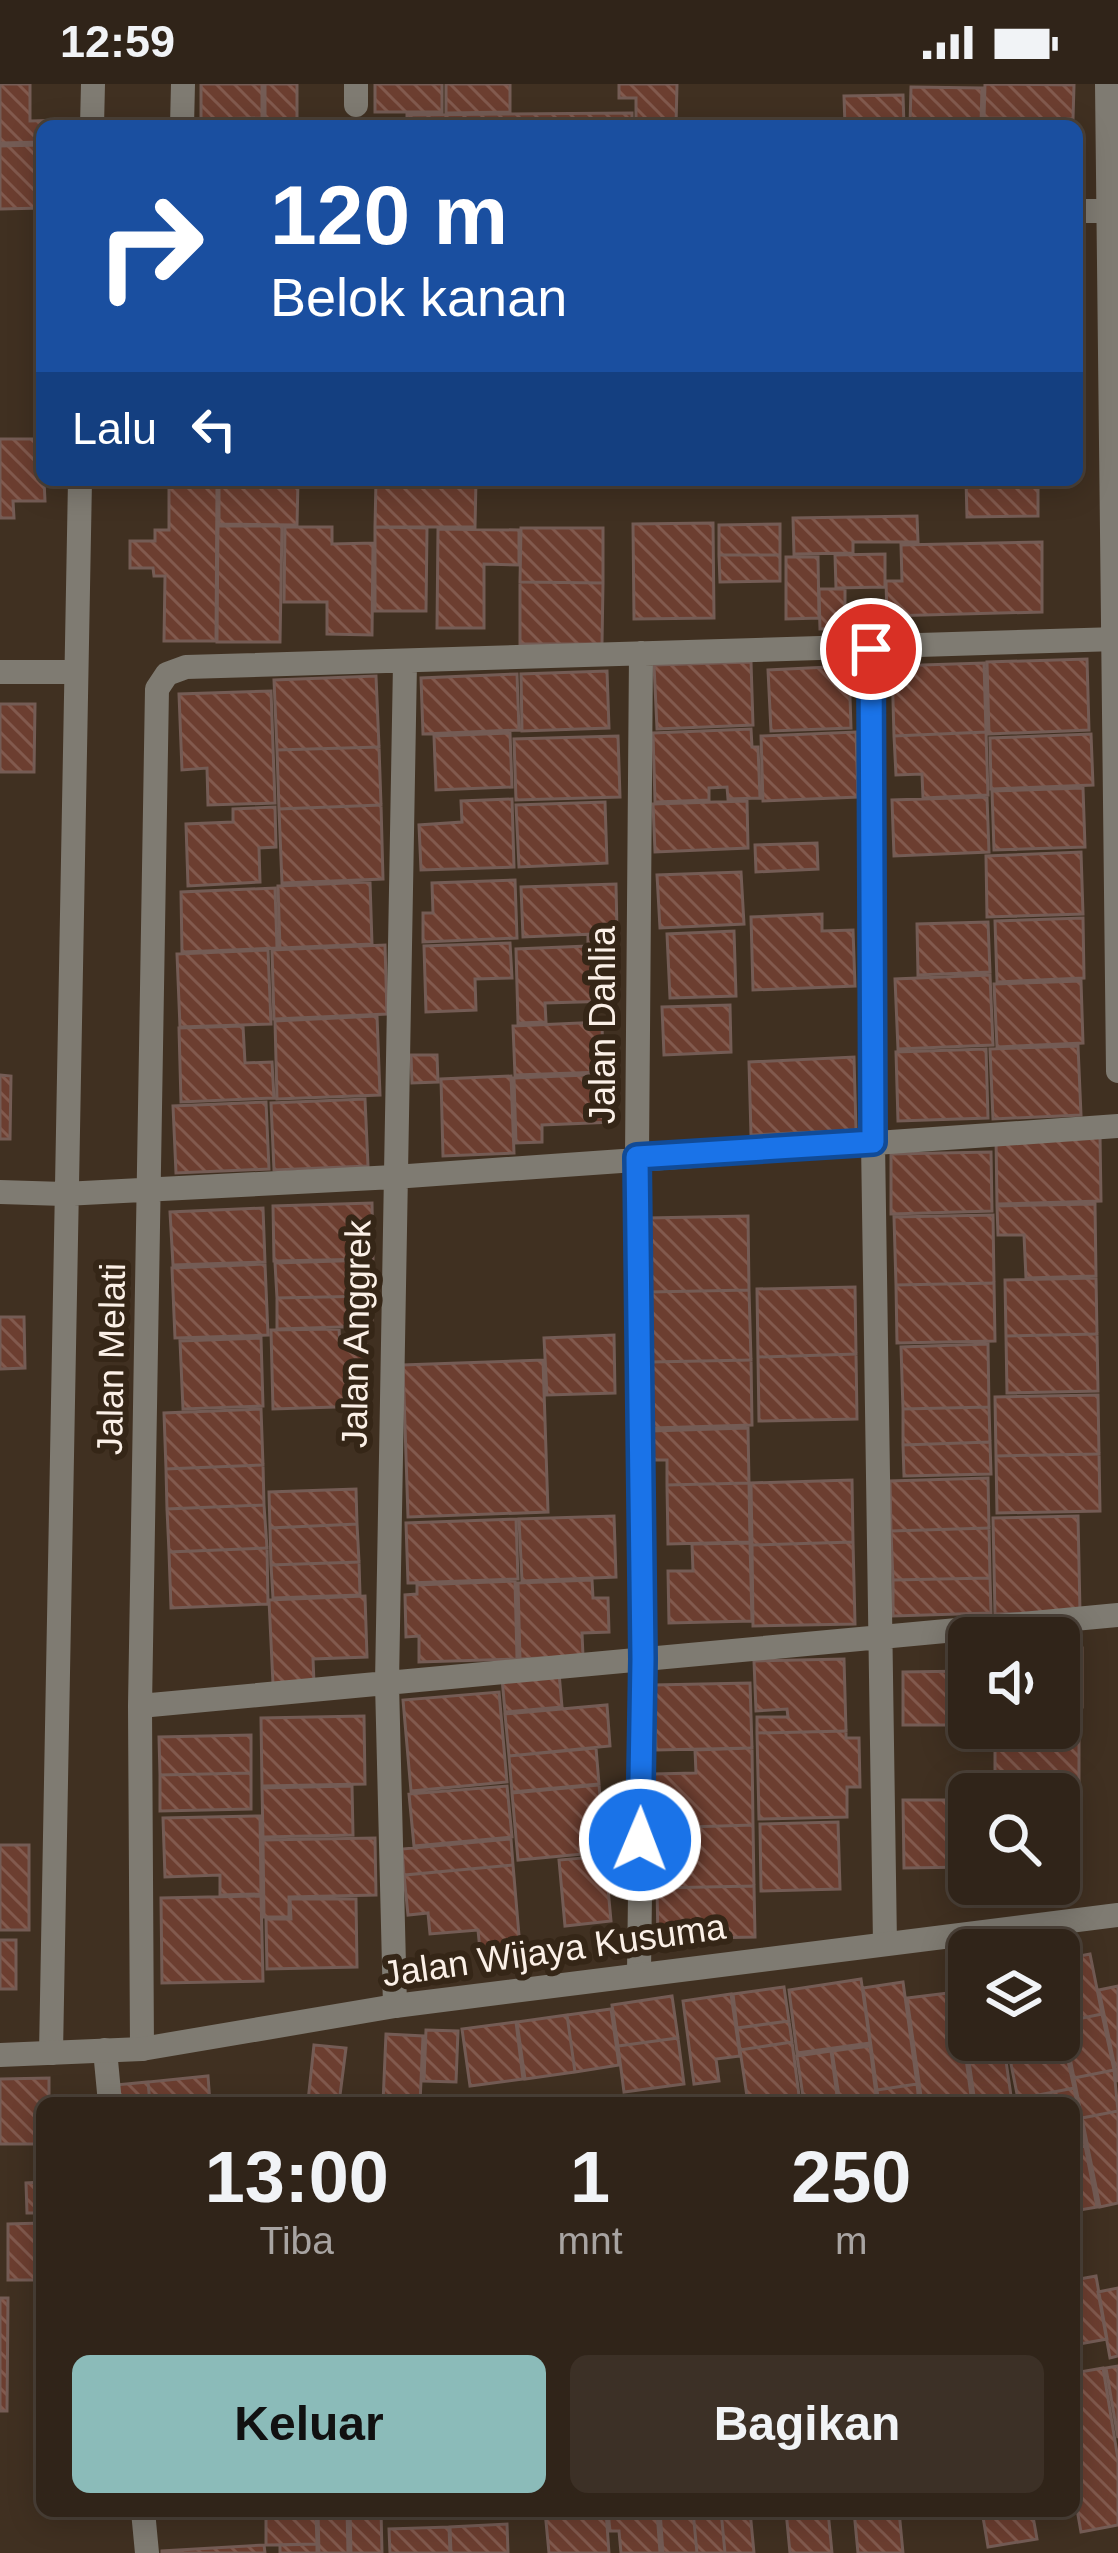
<!DOCTYPE html>
<html lang="id">
<head>
<meta charset="utf-8">
<style>
  body { margin:0; font-family:Arial,sans-serif; background:#3c3026; color:#f1f3f6; height:100vh; display:flex; flex-direction:column; font-size:45px; white-space:nowrap }
  * { box-sizing:border-box; margin:0 }
  p { font-size:39px; color:#a8a4a2 }
  .icon { flex:none; width:66px; height:66px; fill:none; stroke:currentColor; stroke-width:2; stroke-linecap:round; stroke-linejoin:round }
  .map { position:relative; flex:1; overflow:hidden }
  .details { position:absolute; left:36px; top:2013px; width:1044px; height:420px; display:flex; flex-direction:column; background:#302419; border-radius:18px; box-shadow:0 6px 30px #0003,0 0 0 3px #4b4138 }
  .details>* { flex:none }
  .top-card { position:absolute; left:36px; top:36px; width:1047px; height:366px; border-radius:18px; box-shadow:0 6px 30px #0003,0 0 0 3px #4b4138; background:#1a4fa0; color:#fff; overflow:hidden }
  .controls { position:absolute; left:948px; top:1533px; display:grid; gap:24px }
  .controls a { display:grid; place-items:center; width:132px; height:132px; border-radius:18px; background:#302419; box-shadow:0 6px 30px #0003,0 0 0 3px #4b4138; font-size:60px }
  .pin { position:absolute; display:grid; place-items:center; width:102px; height:102px; color:#fff; margin:-51px; border:6px solid #fff; border-radius:50%; box-shadow:0 3px 12px #0007 }
  .me { position:absolute; width:132px; margin:-66px; rotate:1deg; stroke-linejoin:round; filter:drop-shadow(0 0 9px #0008) }
  .turn { display:flex; align-items:center; gap:42px; height:252px; padding:0 36px; font-size:54px }
  .turn .icon { width:156px; height:156px; stroke-width:2.5 }
  .turn b { display:block; font-size:84px; line-height:102px }
  .then { display:flex; align-items:center; height:114px; padding:0 36px; background:#0003; gap:24px; font-size:45px }
  .eta { display:flex; justify-content:space-evenly; align-items:center; height:204px; text-align:center }
  .eta b { font-size:72px; font-weight:600; line-height:84px }
  .action { display:flex; gap:24px; margin-top:auto; padding:24px 36px }
  .action a { flex:1; height:138px; border-radius:18px; background:#8bbbb9; color:#111; font-size:48px; font-weight:600; line-height:138px; text-align:center }
  .action a+a { background:#3c3026; color:#f1f3f6 }
  .status { display:flex; justify-content:space-between; align-items:center; height:84px; padding:0 60px; background:#302419; direction:ltr }
  .status svg { height:33px; fill:currentColor }
  .map>svg:first-child { display:block }
  .building { fill:url(#building-back-hatch); stroke:#745c55; stroke-width:3 }
  .lines { fill:none; stroke-linecap:round; stroke-linejoin:round }
  .minor { stroke:#7f7b72; stroke-width:24 }
  .tertiary { stroke:#7f7b72; stroke-width:24 }
  .route-casing { stroke:#114b97; stroke-width:30 }
  .route { stroke:#1a73e8; stroke-width:21 }
  .labels { text-anchor:middle; dominant-baseline:central; stroke-width:12; stroke-linejoin:round; paint-order:stroke }
  .street-label { font-size:36px; fill:#fbf0e7; stroke:#352617 }
</style>
</head>
<body>
<div class="status"><b>12:59</b><svg viewBox="0 0 49 12"><path d="M0 12V9h3v3zM5 12V6h3v6zM10 12V3h3v9zM15 12V0h3v12zM26 1h20v11H26zM47 4h2v5h-2z"/></svg></div>
<div class="map">
<svg width="1118" height="2469" viewBox="0 0 1118 2469">
  <defs>
    <pattern id="building-back-hatch" width="6" height="6" patternUnits="userSpaceOnUse" patternTransform="scale(3)"><rect width="6" height="6" fill="#6c3e30"/><path d="M-1 5l2 2M0 0l6 6M5-1l2 2" fill="none" stroke="#825a4e"/></pattern>
  </defs>
  <rect width="100%" height="100%" fill="#403021"/>
  <path class="building" d="M0,0H30V37L66,36V42H42V58L0,59Z
    M201,0H262V34L201,35Z
    M265,0H297V35H265Z
    M375,0H442V28H375Z
    M446,0H510V28L446,29Z
    M619,0H677L676,42L636,41V14H619Z
    M985,0L1074,1L1073,35L984,34Z
    M911,3L982,4L981,39L1010,42H910Z
    M903,11L904,42H845L844,12Z
    M632,29V42H407V31Z
    M350,37V42H286V38Z
    M206,38H286V42H206Z
    M42,61V124L0,125V62Z
    M0,355H42L45,417H13L14,434H0Z
    M169,396H217L216,557H164L165,492H154L153,484H130V457H155V446H169Z
    M219,396H298L297,441L219,440Z
    M376,396H476L475,443H375Z
    M966,396H1038V432L967,433Z
    M917,432L918,458H853V469L794,470L793,434Z
    M713,439L714,534L634,535L633,440Z
    M780,440V471H719V441Z
    M218,442H282L280,558H217Z
    M285,443H332V460L373,459L372,551L327,550V518H284Z
    M375,443L427,444L426,527H375Z
    M521,444H603V499L520,498Z
    M438,445L519,446V481L484,480V544H437Z
    M1042,458V528L887,532L886,497H902L901,461Z
    M885,470V503L836,504L835,471Z
    M719,471H780V497L720,498Z
    M786,473H818L819,534L786,535Z
    M520,498L603,499L602,560H520Z
    M819,505H845V544L820,545Z
    M1087,575L1089,646L989,650L987,578Z
    M751,578L753,641L657,645L654,581Z
    M984,579L986,648L894,652L892,582Z
    M849,582L851,644L771,647L768,586Z
    M607,587L609,644L522,647L521,590Z
    M517,590L519,646L423,650L421,594Z
    M376,592L379,663L277,666L274,596Z
    M271,607L275,719L208,721L207,684L182,686L179,610Z
    M0,620H35L34,688H0Z
    M751,645L752,663H758L760,714L728,715L727,703L709,704V716L655,718L653,649Z
    M856,648L858,713L763,717L761,652Z
    M986,648L988,711L923,714L922,690L896,691L894,652Z
    M510,649L512,703L436,706L434,652Z
    M1091,650L1093,701L991,705L990,654Z
    M618,652L620,713L516,716L514,655Z
    M379,663L381,721L279,725L277,666Z
    M1083,704L1085,763L994,766L992,707Z
    M987,713L989,768L894,772L892,716Z
    M512,715L514,783L421,786L419,741L462,738L461,717Z
    M747,717L748,764L655,768L653,720Z
    M605,718L607,779L519,783L516,721Z
    M381,721L383,795L282,799L279,725Z
    M275,723L276,763L259,764L260,798L188,802L186,740L233,738V725Z
    M817,759L818,785L756,788L755,761Z
    M1081,768L1083,830L987,833L986,772Z
    M741,788L744,840L660,844L657,791Z
    M515,796L517,854L423,858V829H433L432,799Z
    M370,798L372,860L280,864L278,802Z
    M616,800L617,849L523,853L521,803Z
    M275,804L277,864L182,868L181,808Z
    M822,830V847L853,846L855,902L753,906L751,833Z
    M1083,834L1084,894L997,898L995,837Z
    M988,838L990,888L918,891L917,840Z
    M734,847L736,912L670,914L667,850Z
    M611,852L613,917L545,919L546,938L518,939L516,865L588,862V853Z
    M510,859L512,894L475,895L476,926L426,928L424,862Z
    M385,861L387,930L274,935L272,866Z
    M268,866L271,940L180,943L177,870Z
    M990,891L993,961L898,965L895,895Z
    M1081,897L1083,959L997,963L994,900Z
    M730,921L731,968L664,971L662,923Z
    M377,932L380,1011L277,1015L275,937Z
    M602,938L603,988L515,991L513,942Z
    M243,942L245,979L272,978L274,1014L181,1018L179,944Z
    M1078,962L1081,1031L993,1035L990,965Z
    M986,965L988,1034L898,1037L896,968Z
    M411,971H437L438,998L412,999Z
    M854,973L856,1046L751,1051L749,978Z
    M612,990L614,1038L542,1041V1058L516,1059L514,994Z
    M0,991L11,992L10,1055H0Z
    M511,992L514,1069L443,1072L441,995Z
    M365,1015L368,1082L274,1086L271,1019Z
    M266,1018L269,1085L176,1089L173,1022Z
    M1100,1052L1101,1117L997,1120L996,1054Z
    M991,1068L992,1127L891,1130V1070Z
    M372,1119L373,1175L274,1177L273,1122Z
    M1095,1120L1096,1192L1026,1194L1024,1151H998L997,1122Z
    M263,1124L265,1178L173,1181L170,1128Z
    M993,1131L994,1199L896,1201L894,1133Z
    M748,1132L749,1206L650,1208L648,1134Z
    M371,1176L372,1212L277,1214L275,1179Z
    M265,1180L268,1251L175,1254L172,1184Z
    M1096,1194L1097,1250L1006,1252L1005,1196Z
    M994,1199L995,1257L897,1259L896,1201Z
    M855,1203L856,1270L758,1273L757,1205Z
    M749,1206L751,1276L651,1278L650,1208Z
    M372,1212V1242L277,1245V1214Z
    M0,1233H24L25,1284L0,1285Z
    M339,1245L340,1262L366,1261L367,1322L273,1325L271,1246Z
    M1097,1250L1098,1307L1007,1309L1006,1252Z
    M614,1251L615,1309L547,1311L544,1254Z
    M261,1254L263,1322L183,1325L180,1257Z
    M988,1260L989,1323L903,1325L901,1263Z
    M856,1270L857,1335L759,1337L758,1273Z
    M543,1276L548,1428L408,1433L403,1281Z
    M751,1276L752,1341L652,1344L651,1278Z
    M1098,1311L1099,1370L996,1372L995,1313Z
    M989,1323L990,1358L903,1361V1325Z
    M261,1325L263,1381L166,1385L164,1329Z
    M748,1344L749,1399L667,1401V1376H652L651,1347Z
    M990,1358L991,1390L904,1392L903,1361Z
    M1099,1370L1100,1427L997,1429L996,1372Z
    M263,1381L264,1421L167,1425L166,1385Z
    M988,1394L989,1444L891,1447L890,1397Z
    M852,1396L853,1458L752,1461L751,1399Z
    M749,1399L750,1458L668,1460L667,1401Z
    M356,1405L357,1440L270,1444L269,1408Z
    M264,1421L267,1464L169,1468L167,1425Z
    M614,1432L616,1493L522,1497L519,1435Z
    M1078,1432L1080,1528L995,1530L993,1434Z
    M516,1435L518,1495L408,1499L406,1439Z
    M357,1440L359,1478L271,1481L270,1444Z
    M989,1444L990,1494L893,1496L891,1447Z
    M853,1458L855,1540L753,1542L752,1461Z
    M750,1459L752,1537L669,1539L668,1487H693L692,1460Z
    M267,1464L268,1520L171,1524L169,1468Z
    M359,1478L360,1511L273,1514L271,1481Z
    M990,1494L991,1529L893,1532V1496Z
    M592,1496L593,1514H608L609,1548L582,1549L583,1572L520,1575L518,1499Z
    M515,1497L517,1575L419,1578V1552L406,1553L405,1511L417,1510V1501Z
    M365,1512L367,1573L313,1575L314,1599L273,1600L269,1516Z
    M1059,1564H1082V1623H1059Z
    M844,1575L846,1647L757,1649V1633H788L787,1625L756,1627L754,1577Z
    M969,1587V1641H903V1588Z
    M559,1589L562,1623L505,1628L502,1594Z
    M750,1599L752,1664L656,1666L654,1601Z
    M499,1608L507,1698L411,1707L403,1616Z
    M607,1621L610,1662L509,1672L505,1630Z
    M364,1632L365,1700L262,1702L261,1634Z
    M1059,1634H1079V1763H1059V1710H995V1644H1059Z
    M846,1647V1654H859L860,1703H847V1733L759,1735L757,1649Z
    M251,1651V1689L160,1691L159,1653Z
    M596,1664L599,1700L512,1708L509,1672Z
    M752,1664L753,1741L655,1744L654,1690L696,1689L695,1666Z
    M251,1689V1725L160,1727V1691Z
    M599,1701L605,1768L518,1776L512,1709Z
    M352,1702L353,1751L263,1753L262,1704Z
    M507,1702L512,1753L414,1762L409,1710Z
    M903,1716H969V1783L904,1784Z
    M260,1732L261,1810L220,1811V1791L165,1793L163,1734Z
    M838,1738L840,1805L761,1807L760,1740Z
    M753,1741L754,1802L657,1804L655,1744Z
    M375,1754L376,1811L289,1813V1833H264L263,1756Z
    M511,1755L513,1781L404,1791L402,1765Z
    M0,1761H29V1846H0Z
    M605,1772L611,1837L565,1842L559,1776Z
    M513,1781L520,1863L480,1866L478,1846L430,1850L428,1829L408,1831L404,1791Z
    M754,1802L755,1853L658,1855L657,1804Z
    M261,1812L263,1897L162,1899L161,1814Z
    M290,1815H356L357,1883L267,1885L266,1835H291Z
    M0,1856H16V1905H0Z
    M1090,1870L1102,1930L1063,1938L1059,1876Z
    M861,1895L870,1959L797,1969L789,1906Z
    M903,1898L917,2000L877,2006L863,1904Z
    M1118,1902V1998L1099,1906Z
    M784,1903L789,1937L737,1944L733,1910Z
    M957,1908L972,2019H922L907,1914Z
    M731,1910L740,1972L716,1975L719,1997L694,2000L683,1917Z
    M672,1912L678,1954L618,1962L612,1921Z
    M611,1925L619,1981L575,1988L567,1931Z
    M1102,1930L1114,1986L1074,1994L1063,1938Z
    M567,1931L575,1988L525,1995L517,1938Z
    M789,1937L792,1958L740,1966L737,1944Z
    M516,1938L523,1995L470,2002L462,1945Z
    M964,1942H969V1956H1003L1012,2019H975Z
    M426,1946L458,1947L456,1998L424,1997Z
    M386,1950L423,1952L420,2019H383Z
    M678,1954L684,2000L624,2008L618,1962Z
    M1063,1955L1074,2004L1018,2015L1008,1965Z
    M792,1958L800,2019H748L740,1966Z
    M314,1961L346,1964L339,2019L308,2017Z
    M870,1962L877,2019H840L832,1967Z
    M831,1967L838,2019H804L797,1972Z
    M1114,1986L1118,2027L1082,2034L1074,1994Z
    M208,1992L210,2019H150L148,1998Z
    M49,1994V2019H42V2060H0V1995Z
    M148,1998L150,2019H117L115,2001Z
    M917,2000L919,2019H879L877,2006Z
    M1074,2004L1085,2062L1074,2064V2019H1019L1018,2015Z
    M1118,2027V2119L1100,2123L1082,2034Z
    M1085,2062L1097,2123L1074,2127V2064Z
    M42,2098V2129H27L26,2099Z
    M42,2139V2196H8V2140Z
    M1096,2192L1107,2255L1074,2261V2196Z
    M1118,2204V2272L1110,2274L1098,2208Z
    M0,2214H8L7,2327H0Z
    M1118,2282V2354L1106,2284Z
    M1103,2284L1118,2375V2441L1081,2448L1074,2408V2289Z
    M180,2427H268V2429L181,2433Z
    M318,2427H347L348,2469H319Z
    M350,2427H381L382,2469H351Z
    M545,2427H606L609,2469H549Z
    M608,2427H657L660,2469H621L619,2447H610Z
    M660,2427H693L697,2469H663Z
    M693,2427H721L725,2469H697Z
    M721,2427H750L754,2469H725Z
    M786,2427H828L832,2469H790Z
    M854,2427H899L903,2469H858Z
    M982,2427H1032L1037,2455L988,2463Z
    M316,2432L317,2460L266,2461V2433Z
    M507,2440L508,2469H451L450,2443Z
    M449,2443L450,2469H390L389,2445Z
    M317,2460V2469H280V2461Z
    M264,2461L265,2469H162V2467Z"/>
  <g class="lines">
    <path class="minor" d="M356,0V21
      M1107,0L1118,987
      M92,42L93,0
      M182,42L183,0
      M1077,127H1108
      M871,565L873,1058L885,1860
      M0,588H74
      M0,1108L64,1110L394,1093L1118,1042
      M140,1622L1118,1531
      M639,1889L643,1575L637,1073L641,569
      M395,1922L387,1599L405,579
      M142,1965L140,1622L157,605L167,590L186,583L1118,555
      M105,1966L110,2019
      M51,1969L80,396
      M143,2427L147,2469"/>
    <path class="tertiary" d="M0,1971L142,1965L395,1922L1118,1831"/>
  </g>
  <g class="lines">
    <g class="route-casing">
      <path id="route" d="M640,1756L643,1575L637,1073L873,1058L871,565"/>
    </g>
    <use href="#route" class="route"/>
  </g>
  <g class="labels">
    <g class="street-label">
      <text transform="translate(602 941) rotate(-90)">Jalan Dahlia</text>
      <text transform="translate(356 1250) rotate(-89)">Jalan Anggrek</text>
      <text transform="translate(111 1275) rotate(-89)">Jalan Melati</text>
      <text transform="translate(554 1866) rotate(-8)">Jalan Wijaya Kusuma</text>
    </g>
  </g>
</svg>
<div class="controls">
<a><svg class="icon" aria-label="sound" viewBox="0 0 24 24"><path d="M4 9h4l5-4v14l-5-4H4zM17 9q2 3 0 6"/></svg></a>
<a><svg class="icon" aria-label="search" viewBox="0 0 24 24"><circle cx="10" cy="10" r="6"/><path d="M15 15l6 6"/></svg></a>
<a><svg class="icon" aria-label="layers" viewBox="0 0 24 24"><path d="M12 4l9 5-9 5-9-5zM3 14l9 5 9-5"/></svg></a>
</div>
<div class="pin" style="left:871px;top:565px;background:#d93025"><svg class="icon" aria-label="arrive" viewBox="0 0 24 24"><path d="M6 21V4h12l-3 4 3 4H6"/></svg></div>
<svg class="me" style="left:640px;top:1756px" viewBox="-20 -20 40 40"><circle r="17" fill="#1a73e8" stroke="#fff" stroke-width="3"/><path d="M0-11L8 9 0 5-8 9z" fill="#fff"/></svg>
<div class="top-card">
<div class="turn"><svg class="icon" aria-label="right" viewBox="0 0 24 24"><path d="M7 20v-9h11M14 6l5 5-5 5"/></svg><div><b>120 m</b>Belok kanan</div></div>
<div class="then">Lalu<svg class="icon" aria-label="left" viewBox="0 0 24 24"><path d="M17 20v-9H6M10 6l-5 5 5 5"/></svg></div>
</div>
<section class="details">
<div class="eta">
<div><b>13:00</b><p>Tiba</p></div>
<div><b>1</b><p>mnt</p></div>
<div><b>250</b><p>m</p></div>
</div>
<div class="action"><a>Keluar</a><a>Bagikan</a></div>
</section>
</div>
</body>
</html>
